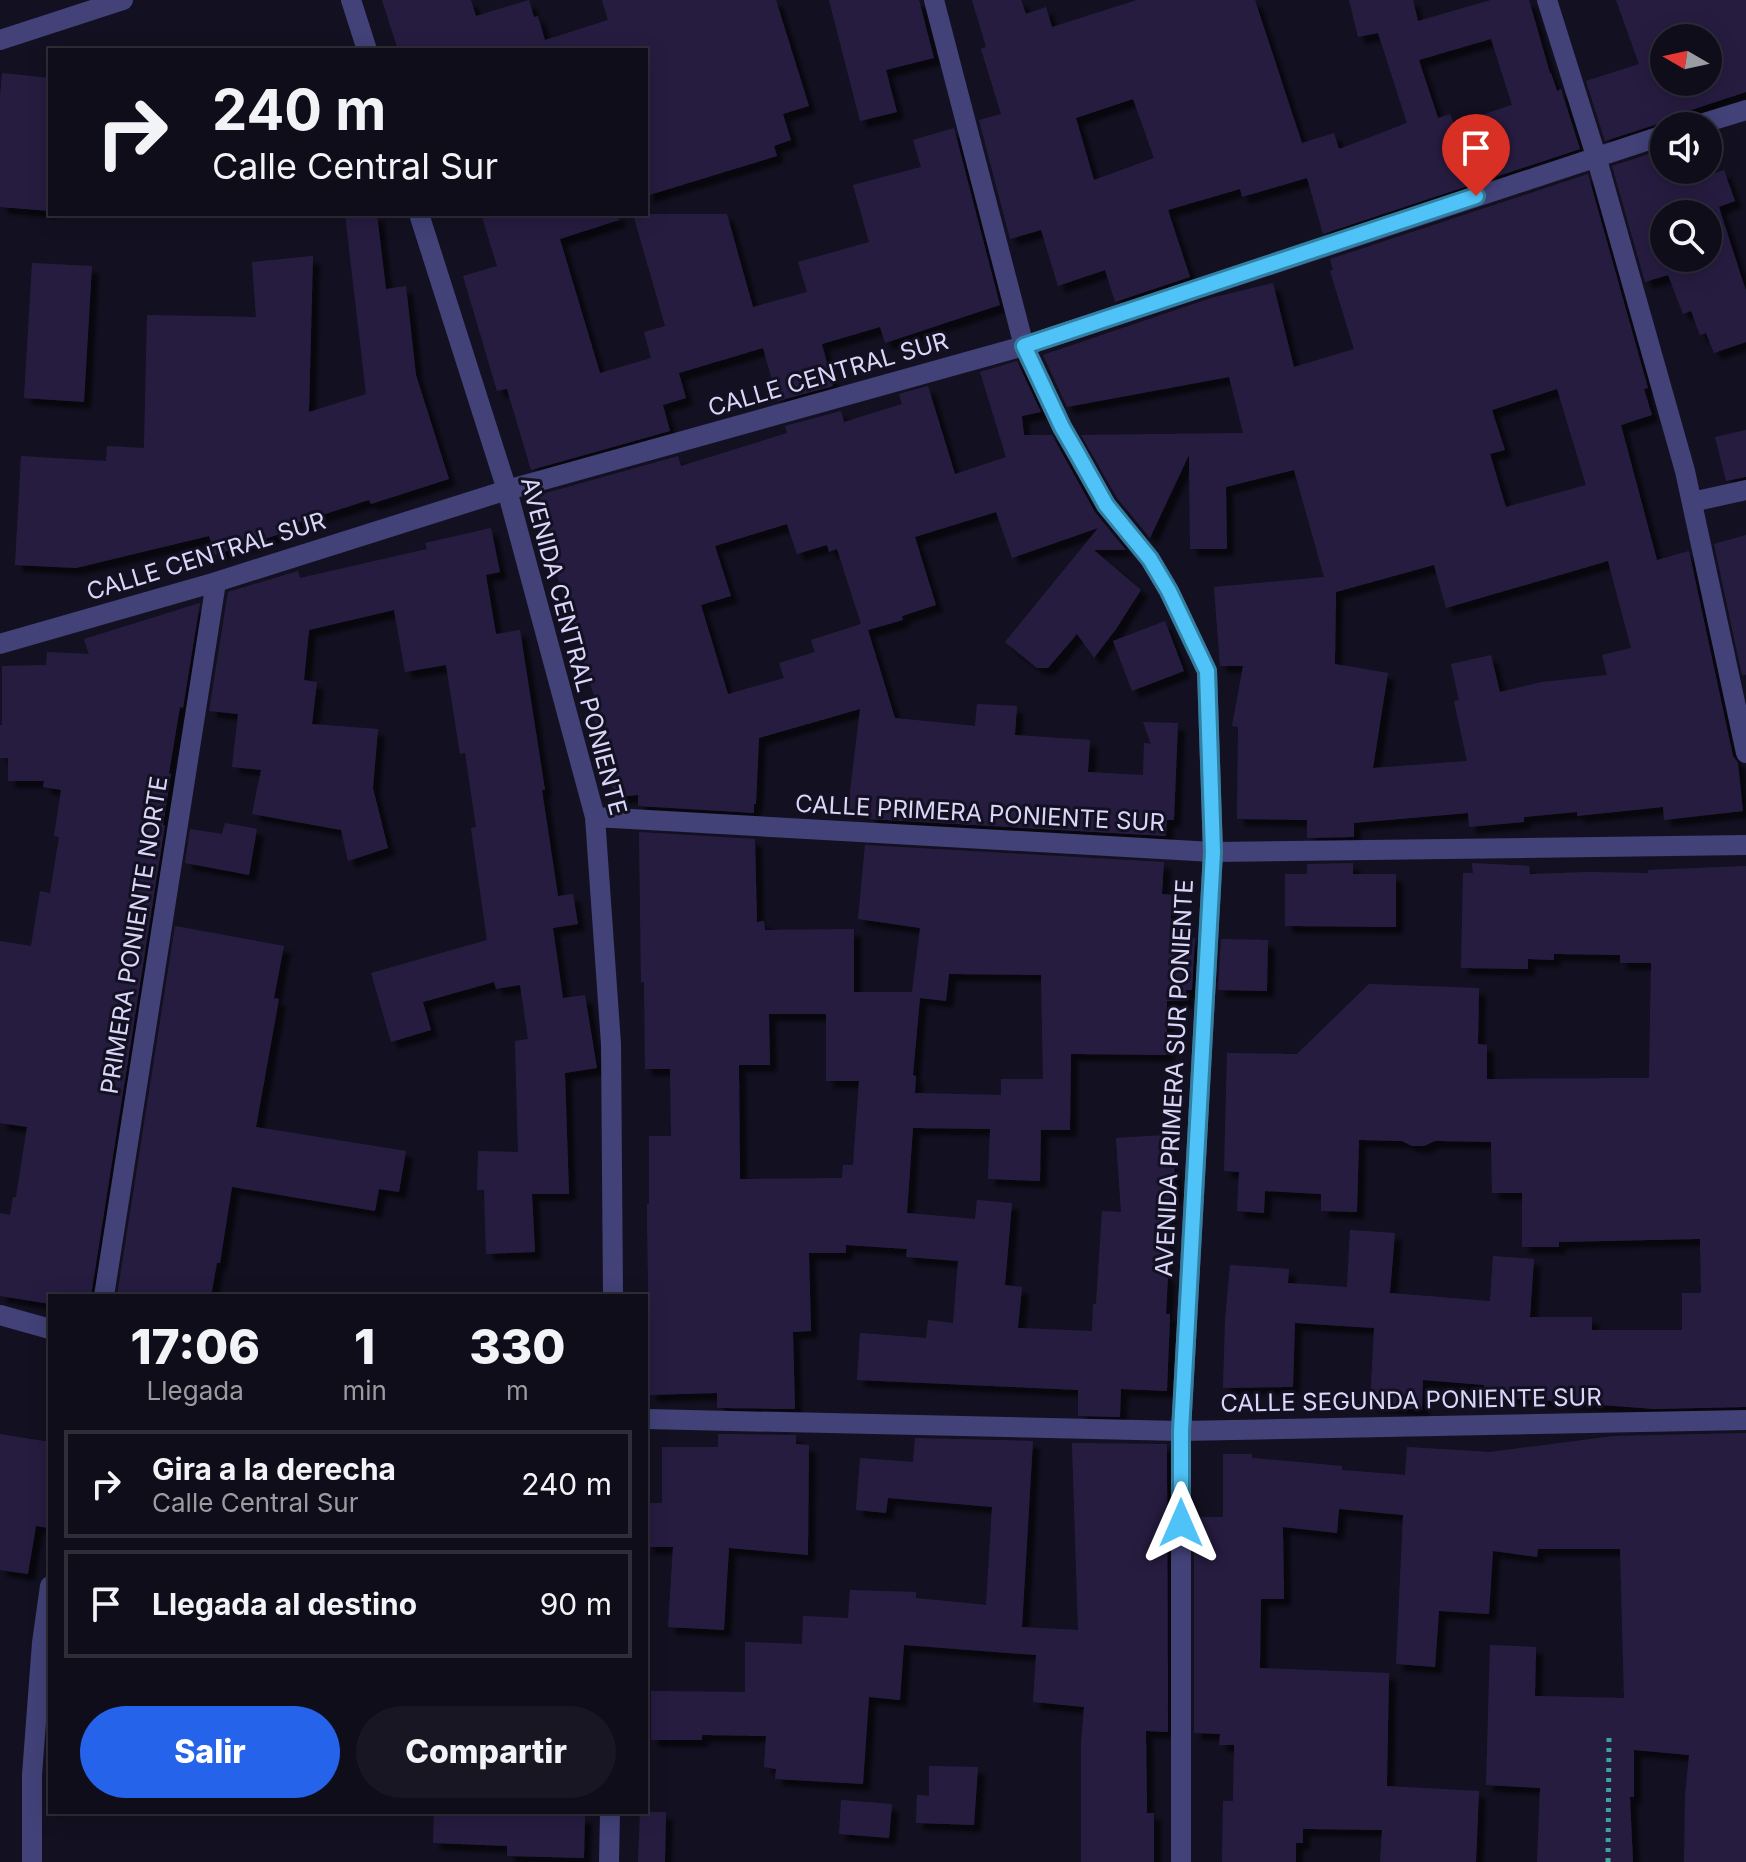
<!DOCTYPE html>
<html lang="es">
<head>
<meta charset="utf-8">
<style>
  body { margin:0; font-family:Inter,sans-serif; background:#171622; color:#f1f3f6; height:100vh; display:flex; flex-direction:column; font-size:30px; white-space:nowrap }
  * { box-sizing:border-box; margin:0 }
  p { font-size:26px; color:#9b9ca2 }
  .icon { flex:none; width:44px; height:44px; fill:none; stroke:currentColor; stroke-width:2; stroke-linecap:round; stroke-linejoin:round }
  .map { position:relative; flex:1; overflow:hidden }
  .details { position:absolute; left:48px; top:1294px; width:600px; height:520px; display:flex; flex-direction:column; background:#0e0d19; border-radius:0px; box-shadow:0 4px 20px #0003,0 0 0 2px #2e2d38 }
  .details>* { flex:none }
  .hud { position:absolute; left:48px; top:48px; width:600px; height:168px; border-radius:0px; box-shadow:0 4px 20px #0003,0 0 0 2px #2e2d38; background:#0e0d19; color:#f1f3f6; overflow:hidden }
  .needle { width:52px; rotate:279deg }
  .controls { position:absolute; left:1650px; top:24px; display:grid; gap:16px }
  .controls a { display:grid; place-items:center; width:72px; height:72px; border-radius:50%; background:#0e0d19; box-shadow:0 4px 20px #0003,0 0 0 2px #2e2d38; font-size:40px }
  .pin { position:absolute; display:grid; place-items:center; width:68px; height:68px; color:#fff; margin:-82px -34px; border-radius:50% 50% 50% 0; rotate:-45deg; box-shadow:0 0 8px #0007 }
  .pin .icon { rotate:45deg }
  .me { position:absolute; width:88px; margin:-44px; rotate:0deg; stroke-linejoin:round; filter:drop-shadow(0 0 6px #0008) }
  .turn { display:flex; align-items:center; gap:28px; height:168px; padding:0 32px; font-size:36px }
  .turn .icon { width:104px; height:104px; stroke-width:2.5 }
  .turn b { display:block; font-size:56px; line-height:68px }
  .eta { display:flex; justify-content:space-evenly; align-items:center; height:136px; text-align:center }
  .eta b { font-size:48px; font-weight:800; line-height:56px }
  .action { display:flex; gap:16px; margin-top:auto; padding:16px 32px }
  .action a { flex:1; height:92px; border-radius:48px; background:#2563eb; color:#fff; font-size:32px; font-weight:800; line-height:92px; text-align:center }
  .action a+a { background:#171622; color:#f1f3f6 }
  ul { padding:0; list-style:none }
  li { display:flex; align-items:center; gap:24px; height:108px; margin:0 16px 12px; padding:0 16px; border:4px solid #2e2d38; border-radius:0px }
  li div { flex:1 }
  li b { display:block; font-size:30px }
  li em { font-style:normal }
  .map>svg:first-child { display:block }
  .building { fill:#251f3f; fill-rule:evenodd; filter:url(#shadow) }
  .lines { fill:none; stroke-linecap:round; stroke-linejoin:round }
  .path { stroke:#3fa49b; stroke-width:5; stroke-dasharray:4 6; stroke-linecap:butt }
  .minor { stroke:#424279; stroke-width:20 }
  .route-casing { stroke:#337fa1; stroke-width:20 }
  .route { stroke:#4fc3f7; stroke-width:14 }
  .labels { text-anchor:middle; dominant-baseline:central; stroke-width:6; stroke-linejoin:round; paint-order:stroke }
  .street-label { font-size:24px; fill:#d9d6f9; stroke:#131121 }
</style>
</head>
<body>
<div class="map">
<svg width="1746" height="1862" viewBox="0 0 1746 1862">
  <defs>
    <filter id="shadow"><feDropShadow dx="7" dy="7" stdDeviation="2" flood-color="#0009"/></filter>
  </defs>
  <rect width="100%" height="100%" fill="#131121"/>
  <path class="building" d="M382,0H471L476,16L529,0L534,17L538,16L545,40L608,20L602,0H776L809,106L783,114L791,140L774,146L777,156L646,196V50H398Z
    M829,0H919L934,58L886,70L897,112L860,121Z
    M972,0H1021L1026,14L1046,7L1052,27L1137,0H1255L1302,143L1334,133L1339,149L1407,123L1378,33L1358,37L1349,0H1413L1418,21L1491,0H1529L1550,73H1551L1557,91L1561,89L1580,149L1323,234L1307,178L1242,197L1240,189L1168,210L1190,277L1115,302L1105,270L1058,286L1041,230L1010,239L979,120L1001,114L981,49L986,47ZM1491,39L1512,105L1454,124L1450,114L1438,118L1419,60ZM1133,99L1154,158L1094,180L1076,118Z
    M1616,0H1746V92L1664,119V122L1605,141L1586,81L1639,64ZM1664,38H1708V82H1664Z
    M2,73L50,78V211L0,207V98Z
    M954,128L1000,305L885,343L880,327L822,344L833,386L778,401L763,348L679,373L686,398L663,405L670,431L531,470L507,389L497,391L463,276L497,266L481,214H618L619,220L560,239L600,373L651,358L644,332L665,326L633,214H727L753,307L807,292L798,262L869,242L853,185L921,167L913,140Z
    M1664,149V170H1692L1695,180L1724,170L1735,201L1719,207L1746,291V342L1714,353L1706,333L1700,335L1691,311L1683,314L1668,275L1645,282L1612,166ZM1664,214H1708V258H1664Z
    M1588,174L1648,388L1644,389L1652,415L1621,425L1657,560L1689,551L1733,756L1738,763L1743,811L1664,820L1663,807L1577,816V812L1524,817V822L1469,827L1468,813L1354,823V837L1307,838V820L1237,819L1238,727L1232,726L1243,666H1220L1214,587L1324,577L1294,470L1226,487L1227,549H1190L1189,455L1150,538L1117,498L1081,435L1243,433L1229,377L1067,407L1043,355L1211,298L1273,283L1294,367L1354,349L1330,271L1333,270L1330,259ZM1557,389L1586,485L1506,507L1490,454L1505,450L1492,410ZM1608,561L1631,648L1602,655L1607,675L1542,682L1500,692L1491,655L1451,664L1459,700L1454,701L1467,761L1373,768L1388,673L1335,664L1336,592L1434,565L1446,608Z
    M345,214H377L386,289L406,286L416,375L449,479L371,504L369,500L284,527L286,532L215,555L209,536L76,568L15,565L21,456L106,461L107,446L144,448L147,315L256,317L252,262L313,256L309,412L366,394Z
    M32,263L92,266L84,402L24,398Z
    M1017,361L1041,412L1022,416L1024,435H1052L1095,512L1126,550H1094L1141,590L1116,629L1094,658L1077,634L1048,668H1037L1005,642L1098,528L1012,558L996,512L915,537L936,605L902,616L903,620L868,630L895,718L975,726L977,704L1017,706L1015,735L1090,740L1088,772L1143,775L1144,743L1151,744L1143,722L1178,723L1174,820H1167L1166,836L868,819L869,812L848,809L860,709L759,738L756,804H754V813L638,806V795L615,797L592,711L598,709L537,510L543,508L539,495L678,456L681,466L787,433L785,426L841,411L844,422L902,404L899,394L928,386L955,474L1006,457L980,372ZM787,524L797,554L827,545L829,552L837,549L861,624L811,640L815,652L779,663L784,678L728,694L701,605L731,596L715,546Z
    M1746,430V477L1726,481L1715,437Z
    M491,528L500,572L486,575L496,634L520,630L545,790H542L558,896L573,894L578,924L553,928L563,998L585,995L597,1068L565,1073L569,1194H532L535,1252L486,1254L484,1190H477L478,1151L518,1152L515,1041L528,1039L520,985L496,989L494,982L423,1002L431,1030L391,1042L371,973L487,940L471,828L476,827L465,753L460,754L446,665L405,672L394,610L309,630L304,680L317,682L312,724L378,729L373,788L388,848L348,861L341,830L252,814L261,770L232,767L238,714L209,711L228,592L298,571L300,578L427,549L425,543Z
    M1746,535V675H1742L1714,544Z
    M200,603L183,708L180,707L169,773L171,774L163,825H165L91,1296H50V1304L0,1296V1213L10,1215L13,1197H16L27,1127L0,1123V941L31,946L40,891L50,893L59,837L54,836L61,790L43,787L44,781H8V758H0V725H2V666L46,665L47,652L89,654L84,639Z
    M1165,621L1184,671L1132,691L1113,641Z
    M225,823L257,829L249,875L185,863L190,829L222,834Z
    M639,832L755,839L757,922L764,921L765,930L854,929V992H912L920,928L858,919L865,845L1164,862L1162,894L1172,895L1171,919L1184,921L1183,938H1195L1192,990H1186V1001H1167V1055L1071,1054L1070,1130H1041L1040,1181L988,1179L990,1129L913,1128L907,1213L975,1219L977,1200L1012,1203L1005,1285L1022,1287L1018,1328L1092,1331L1093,1304H1096L1102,1211L1121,1212L1116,1138L1166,1135L1168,1163H1174L1176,1197L1170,1198L1165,1276H1168L1166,1314H1170V1317L1167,1391L1121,1389L1120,1417L1078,1416V1390L857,1380L860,1333L926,1338L928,1320L953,1323L958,1261L906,1257L907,1249L846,1245V1253H809L811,1331L793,1332L795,1409L717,1408V1393L650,1395L647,1221V1204H649V1136H671L670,1069H645L644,982H641ZM949,974L1041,975L1043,1079H1001V1095L915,1093L916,1076L913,1075L920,998L946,1001ZM769,1014H826V1081H859L853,1165H843L842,1178L740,1179L739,1065H770Z
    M1353,863V874H1396V927L1285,926V874H1307V864Z
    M1472,863L1529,866L1530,874L1588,872L1648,873V870L1746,866V1407L1654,1409L1483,1396L1484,1385L1423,1380L1422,1410L1370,1405L1374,1328L1295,1323L1293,1387L1223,1388L1225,1321L1230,1265L1289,1269L1288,1283L1347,1287L1350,1230L1395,1233L1390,1293L1490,1301L1493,1256L1534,1259L1530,1317H1592V1330H1682V1293H1701L1700,1239L1559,1242V1247H1522V1193H1492L1491,1142L1435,1141L1424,1146H1412L1402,1141L1359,1140L1357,1212L1321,1211V1194L1265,1191L1264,1213L1237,1211L1239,1172L1224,1171L1227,1053L1297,1054L1369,984L1479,988L1478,1044L1487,1045V1079L1649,1078L1651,963H1620V955L1554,954V960L1528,959V969L1461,968L1463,873H1473Z
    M175,926L284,946L274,998L279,999L256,1127L406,1151L399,1192L379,1189L375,1211L232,1187L220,1263H217L211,1296H117Z
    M1221,939L1268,940L1267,991L1218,990Z
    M1746,1433V1862H1684L1685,1797L1689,1755L1634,1750V1797H1630L1633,1862H1537L1540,1788L1486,1785L1490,1645L1536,1647L1535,1696L1624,1698L1620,1549H1538L1537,1557L1493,1551L1489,1614L1439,1611L1435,1667L1396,1664L1403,1515L1339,1509L1337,1533L1283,1527L1284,1599H1261L1260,1668L1389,1673L1387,1786L1479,1791L1476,1862H1380L1382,1830L1303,1829V1843H1296V1862H1222L1223,1801H1233L1234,1745H1219L1220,1734L1194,1733V1517H1223V1454H1252V1458L1342,1466V1470L1405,1475L1407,1447L1490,1452L1614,1436Z
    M0,1434L50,1442V1512L48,1528L36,1526L28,1574L0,1570Z
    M718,1434L796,1435V1444L809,1445L808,1555L729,1548L724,1630L668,1627L673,1547H646V1503H662V1447H718Z
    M915,1438L1033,1441L1022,1627L1078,1630L1072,1443L1167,1444L1168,1732L1146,1731L1147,1813H1154V1862H1081V1743L1084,1707L1033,1702L1036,1655L904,1645L900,1700L869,1697L863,1784L775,1779L776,1769L764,1767L766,1736L702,1735V1740H651V1691L745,1692V1642L802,1644L803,1616L848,1618L850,1590L916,1592V1598L986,1605L992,1507L888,1498L886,1513L856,1510L860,1458L913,1462Z
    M929,1766L978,1767L974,1825L916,1823L917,1795L929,1796Z
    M841,1800L892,1804L889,1838L839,1834Z
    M434,1812L585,1816L584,1858L507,1856V1846L433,1843Z
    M640,1812H666L665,1862H638Z"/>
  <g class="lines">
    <path class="path" d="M1608,1862L1609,1736"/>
    <path class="minor" d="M351,0L367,50
      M934,0L1024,346L1062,427L1106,505L1150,559L1169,591L1207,671L1213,852L1181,1431V1862
      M1547,0L1596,156L1685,471L1746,753
      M0,40L123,0
      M1694,126L1746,110
      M419,214L507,490L595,817L611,1044L613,1296
      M1692,502L1746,490
      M0,644L216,582L507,490L1024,346L1664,135
      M595,817L1213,852L1746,845
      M104,1296L216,582
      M0,1315L50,1329
      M646,1419L1181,1431L1746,1420
      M32,1862V1775L42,1643L50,1586
      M609,1862L610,1812"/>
  </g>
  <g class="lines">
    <g class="route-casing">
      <path id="route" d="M1181,1523V1431L1213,852L1207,671L1169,591L1150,559L1106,505L1077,453L1062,427L1024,346L1476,196"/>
    </g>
    <use href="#route" class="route"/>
  </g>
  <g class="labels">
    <g class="street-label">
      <text transform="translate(828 374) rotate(-16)">CALLE CENTRAL SUR</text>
      <text transform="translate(206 556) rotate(-17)">CALLE CENTRAL SUR</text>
      <text transform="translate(574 646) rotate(75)">AVENIDA CENTRAL PONIENTE</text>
      <text transform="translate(980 813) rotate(3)">CALLE PRIMERA PONIENTE SUR</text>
      <text transform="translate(134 935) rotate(-81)">PRIMERA PONIENTE NORTE</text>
      <text transform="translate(1174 1078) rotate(-87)">AVENIDA PRIMERA SUR PONIENTE</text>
      <text transform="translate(1411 1400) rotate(-1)">CALLE SEGUNDA PONIENTE SUR</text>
    </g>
  </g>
</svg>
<div class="controls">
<a><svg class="needle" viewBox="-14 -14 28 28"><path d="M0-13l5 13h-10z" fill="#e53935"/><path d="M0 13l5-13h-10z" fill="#9b9ca2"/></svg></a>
<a><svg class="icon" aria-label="sound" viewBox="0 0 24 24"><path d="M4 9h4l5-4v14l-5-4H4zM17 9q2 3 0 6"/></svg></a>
<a><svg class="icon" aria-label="search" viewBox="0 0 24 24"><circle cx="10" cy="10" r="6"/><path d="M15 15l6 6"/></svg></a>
</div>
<div class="pin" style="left:1476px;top:196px;background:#d93025"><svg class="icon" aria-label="arrive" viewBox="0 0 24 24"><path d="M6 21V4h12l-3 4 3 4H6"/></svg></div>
<svg class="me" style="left:1181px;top:1523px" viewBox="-20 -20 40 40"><path d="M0-17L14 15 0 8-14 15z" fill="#4fc3f7" stroke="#fff" stroke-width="4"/></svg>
<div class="hud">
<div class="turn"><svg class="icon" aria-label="right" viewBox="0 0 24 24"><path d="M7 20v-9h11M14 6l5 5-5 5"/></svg><div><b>240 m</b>Calle Central Sur</div></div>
</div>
<section class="details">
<div class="eta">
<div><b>17:06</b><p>Llegada</p></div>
<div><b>1</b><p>min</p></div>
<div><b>330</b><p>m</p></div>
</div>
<ul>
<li><svg class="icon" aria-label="right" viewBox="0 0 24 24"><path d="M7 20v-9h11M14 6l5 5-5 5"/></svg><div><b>Gira a la derecha</b><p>Calle Central Sur</p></div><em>240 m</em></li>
<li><svg class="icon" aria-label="arrive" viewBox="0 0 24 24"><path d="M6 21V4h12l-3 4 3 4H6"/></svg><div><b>Llegada al destino</b></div><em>90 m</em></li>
</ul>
<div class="action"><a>Salir</a><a>Compartir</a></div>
</section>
</div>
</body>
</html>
